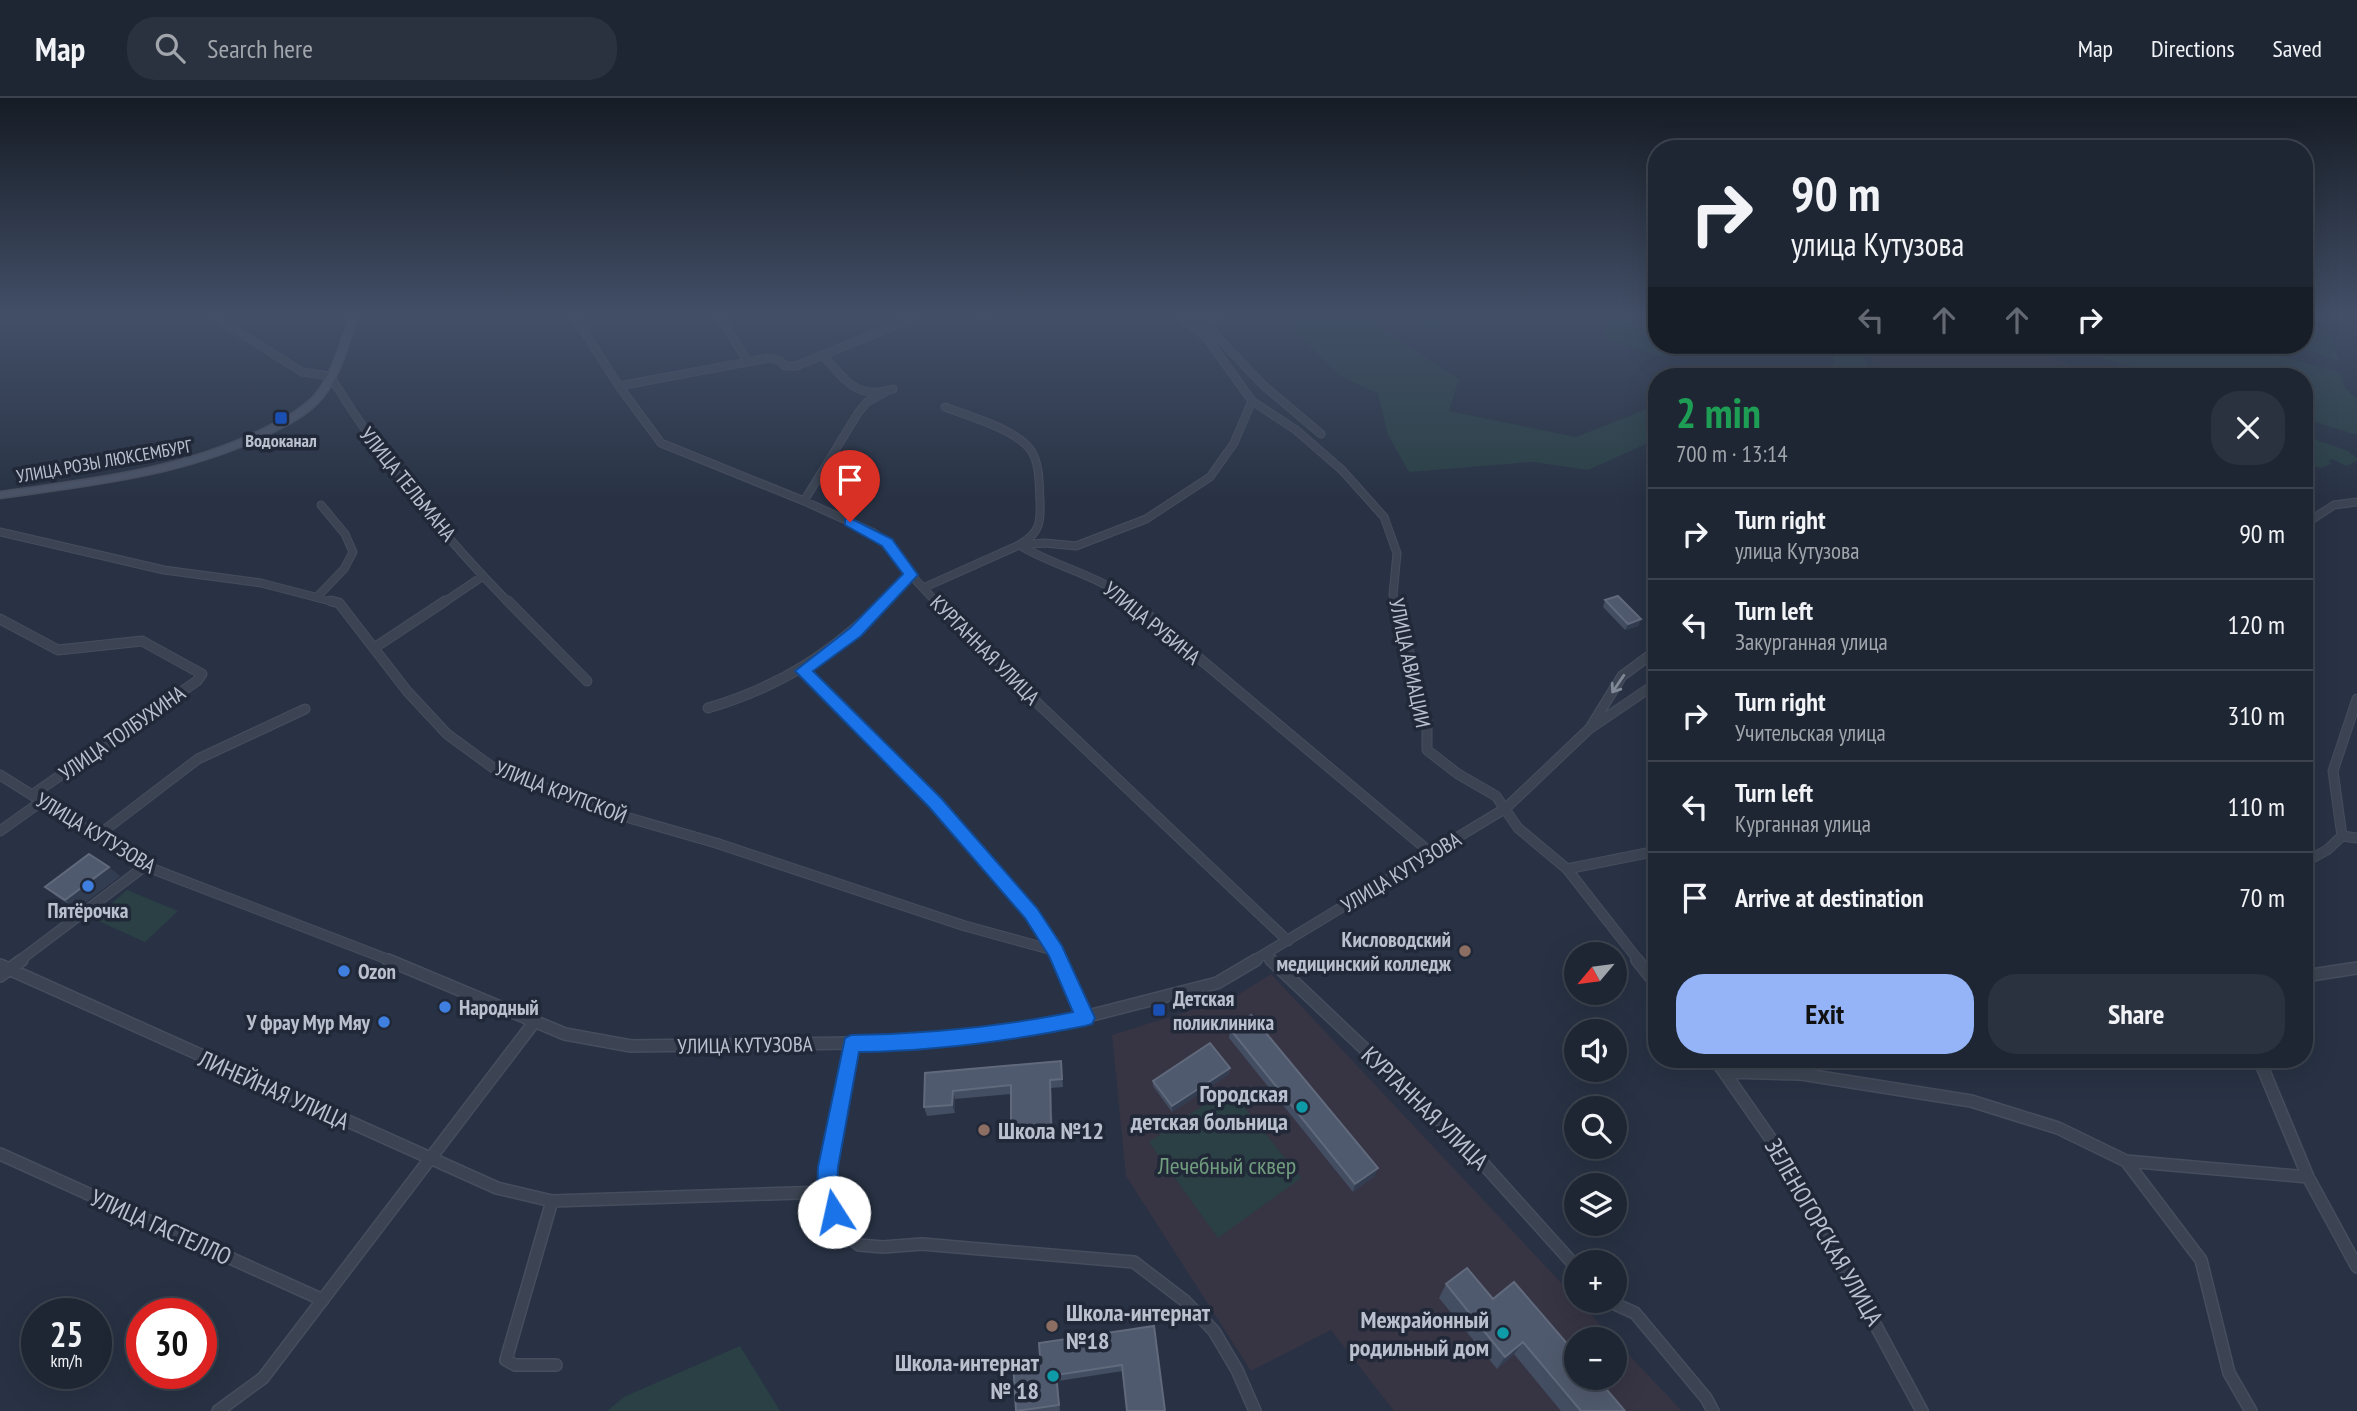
<!DOCTYPE html>
<html lang="en">
<head>
<meta charset="utf-8">
<style>
  body { margin:0; font-family:"PT Sans Narrow",sans-serif; background:#2b323f; color:#f1f3f6; height:100vh; display:flex; flex-direction:column; font-size:26px; white-space:nowrap }
  * { box-sizing:border-box; margin:0 }
  p { font-size:23px; color:#a1a5ac }
  .icon { flex:none; width:38px; height:38px; fill:none; stroke:currentColor; stroke-width:2; stroke-linecap:round; stroke-linejoin:round }
  .map { position:relative; flex:1; overflow:hidden }
  .details { position:absolute; left:1648px; top:270px; width:665px; height:700px; display:flex; flex-direction:column; background:#1e2633; border-radius:28px; box-shadow:0 7px 28px #0002,0 0 0 2px #3c434e }
  .details>* { flex:none }
  .banner { position:absolute; left:1648px; top:42px; width:665px; height:214px; border-radius:28px; box-shadow:0 7px 28px #0002,0 0 0 2px #3c434e; background:#1e2633; color:#f1f3f6; overflow:hidden }
  .needle { width:46px; rotate:241deg }
  .controls { position:absolute; left:1564px; top:844px; display:grid; gap:14px }
  .controls a { display:grid; place-items:center; width:63px; height:63px; border-radius:50%; background:#1e2633; box-shadow:0 7px 28px #0002,0 0 0 2px #3c434e; font-size:35px }
  .speed { position:absolute; left:21px; top:1200px; display:flex; gap:14px; font-size:35px; font-weight:700; text-align:center }
  .speed>* { display:grid; place-content:center; width:91px; height:91px; border-radius:50%; background:#1e2633; box-shadow:0 7px 28px #0002,0 0 0 2px #3c434e; line-height:1 }
  .speed small { font-size:18px; font-weight:400 }
  .speed .limit { border:10px solid #d22; background:#fff; color:#111 }
  .pin { position:absolute; display:grid; place-items:center; width:60px; height:60px; color:#fff; margin:-72px -30px; border-radius:50% 50% 50% 0; rotate:-45deg; box-shadow:0 0 7px #0007 }
  .pin .icon { rotate:45deg }
  .me { position:absolute; width:77px; margin:-38px; rotate:350deg; stroke-linejoin:round; filter:drop-shadow(0 0 5px #0008) }
  .turn { display:flex; align-items:center; gap:24px; height:147px; padding:0 28px; font-size:32px }
  .turn .icon { width:91px; height:91px; stroke-width:2.5 }
  .turn b { display:block; font-size:49px; line-height:60px }
  .lanes { display:flex; align-items:center; height:66px; padding:0 28px; background:#0003; justify-content:center; gap:35px; direction:ltr }
  .lanes .off { opacity:.35 }
  .round { display:grid; place-items:center; flex:none; width:74px; height:74px; border-radius:28px; background:#2b323f }
  .summary { display:flex; align-items:center; justify-content:space-between; height:119px; padding:0 28px }
  h1 { font-size:42px; font-weight:800; line-height:52px; color:#1e9e55 }
  .button { display:flex; gap:14px; margin-top:auto; padding:14px 28px }
  .button a { flex:1; height:80px; border-radius:28px; background:#94b4f7; color:#111; font-size:28px; font-weight:800; line-height:80px; text-align:center }
  .button a+a { background:#2b323f; color:#f1f3f6 }
  ul { padding:0; list-style:none }
  li { display:flex; align-items:center; gap:21px; height:91px; padding:0 28px; border-top:2px solid #3c434e }
  li div { flex:1 }
  li b { display:block; font-size:26px }
  li em { font-style:normal }
  header { display:flex; align-items:center; gap:42px; box-sizing:border-box; height:98px; padding:0 35px; background:#1e2633; border-bottom:2px solid #3c434e }
  header strong { font-size:33px }
  nav { display:flex; gap:38px; margin-inline-start:auto; font-size:24px }
  .search { width:490px; height:63px; background:#2b323f; display:flex; align-items:center; gap:18px; box-sizing:border-box; padding:0 24px; border-radius:28px; color:#a1a5ac; font-size:26px }
  .map>svg:first-child { display:block }
  .medical { fill:#373444 }
  .green { fill:#2a4045 }
  .lines { fill:none; stroke-linecap:round; stroke-linejoin:round }
  .street-far2-casing { stroke:#464d5d; stroke-width:9 }
  .street-far1-casing { stroke:#464d5d; stroke-width:11 }
  .street-casing { stroke:#464d5d; stroke-width:14 }
  .secondary-casing { stroke:#464d5d; stroke-width:3 }
  .street-far2 { stroke:#3c4453; stroke-width:7 }
  .street-far1 { stroke:#3c4453; stroke-width:9 }
  .street { stroke:#3c4453; stroke-width:11 }
  .secondary { fill:#4a5366; fill-rule:evenodd }
  .wall { fill:#434e62 }
  .shaded-wall { fill:#333d51 }
  .building { fill:#505a6e; stroke:#606a7c; stroke-width:2 }
  .oneway { stroke:#818896 }
  .route { fill:#1a73e8; stroke:#114b97; stroke-width:2 }
  .transit-dot { fill:#1a4fb4; stroke:#212939; stroke-width:2.5 }
  .shop-dot { fill:#3f7fe0; stroke:#212939; stroke-width:2.5 }
  .education-dot { fill:#8d6e63; stroke:#212939; stroke-width:2.5 }
  .culture-dot { fill:#0f9aa8; stroke:#212939; stroke-width:2.5 }
  .labels { text-anchor:middle; dominant-baseline:central; stroke-width:7; stroke-linejoin:round; paint-order:stroke }
  .far-poi-label { font-size:18px; font-weight:bold; fill:#bac0cd; stroke:#212939 }
  .far-street-label { font-size:18px; fill:#bac0cd; stroke:#212939 }
  .street-label { font-size:21px; fill:#bac0cd; stroke:#212939 }
  .poi-label { font-size:21px; font-weight:bold; fill:#bac0cd; stroke:#212939; text-anchor:start }
  .near-street-label { font-size:24px; fill:#bac0cd; stroke:#212939 }
  .near-poi-label { font-size:24px; font-weight:bold; fill:#bac0cd; stroke:#212939; text-anchor:end }
  .near-park-label { font-size:24px; fill:#719d7e; stroke:#212939 }
</style>
</head>
<body>
<header>
<strong>Map</strong>
<div class="search"><svg class="icon" aria-label="search" viewBox="0 0 24 24"><circle cx="10" cy="10" r="6"/><path d="M15 15l6 6"/></svg>Search here</div>
<nav><a>Map</a><a>Directions</a><a>Saved</a></nav>
</header>
<div class="map">
<svg width="2357" height="1313" viewBox="0 0 2357 1313">
  <rect width="100%" height="100%" fill="#283244"/>
  <path class="medical" d="M1871,247H2006L2062,263L2088,278H1876L1868,248Z
    M1271,876L1614,1241H1577V1279H1615V1242L1682,1313H1394L1331,1232L1251,1273L1126,1078L1112,937L1236,898Z"/>
  <path class="green" d="M1324,218H1367L1392,238L1459,281L1449,313L1576,339L1657,307V341L1588,372L1533,364L1409,374L1388,337L1378,296L1339,277L1284,223Z
    M1414,218H1472V220L1425,234Z
    M1610,218H1657V247H1695L1663,259L1602,240Z
    M2305,221L2330,238L2340,264L2310,253L2270,247H2305Z
    M1828,247H1859L1872,278H1827L1835,263Z
    M2059,247H2242L2341,275L2345,290L2357,301V337L2305,321V278H2164Z
    M2305,338L2348,353L2357,360V363L2346,368L2333,361L2329,362L2331,366L2321,370L2305,366Z
    M127,792L178,813L145,844L94,821Z
    M1229,990L1301,1080L1218,1140L1149,1044Z
    M740,1248L780,1313H607L624,1299Z"/>
  <g class="lines">
    <g class="street-far2-casing">
      <path id="street-far2" d="M213,218L302,274L330,278C380,359 442,437 509,505
        M574,218L619,288L661,345L804,403L872,434L887,445L911,477L937,505
        M719,218L748,264
        M978,218L984,220
        M1178,218L1206,239L1252,303L1296,332L1342,372L1384,419L1397,455L1393,497L1395,505
        M1189,218L1206,227L1263,287L1321,336
        M1206,227L1220,218
        M822,257C847,282 854,302 893,291
        M619,288L769,260L779,262L785,268H796L918,218
        M945,309C968,318 1019,332 1032,354C1040,368 1039,386 1040,402C1041,425 1040,435 1019,447C1055,469 1100,477 1133,505
        M804,403L858,315L867,304L885,294
        M2305,426L2334,407L2357,404
        M0,434L164,472L261,485L338,505
        M923,490L1019,447L1045,445L1076,448L1146,421L1210,379L1234,345L1252,303
        M318,498L344,471L353,454L345,436L321,407
        M443,505L483,478
        M884,505L911,477"/>
    </g>
    <g class="street-far1-casing">
      <path id="street-far1" d="M331,503L339,505L407,593L447,636L492,669L605,713L716,745L965,828L1056,853
        M508,503L587,583
        M936,503L992,562L1288,843
        M1131,503L1431,755
        M1395,503L1427,623V652L1458,676L1496,698L1518,730L1567,771L1639,863
        M0,521L58,552L142,543L202,576L197,583L32,697
        M374,550L445,503
        M803,573C860,629 917,685 970,745C1003,782 1037,820 1061,863
        M708,610C782,588 830,556 885,503
        M1590,630L1622,578L1657,552
        M0,677L145,768L392,863
        M0,733L42,703
        M97,738L198,661L305,611
        M2342,738L2333,673L2357,601
        M2305,764L2327,752L2342,738L2357,740
        M1567,771L1657,753
        M1266,857L1273,863
        M19,863L145,768
        M1253,863L1506,710L1589,631L1657,585"/>
    </g>
    <g class="street-casing">
      <path id="street" d="M388,862L565,936L631,948L925,944L1053,927L1217,885L1256,862
        M1060,862L1085,920
        M1271,862L1470,1051L1577,1170
        M1637,862L1657,887
        M0,867L497,1090L552,1103L827,1094
        M0,878L22,862
        M2305,878L2357,870
        M851,946L828,1069L827,1094L842,1134L859,1147L883,1149L922,1146L1134,1164L1185,1203L1214,1233L1237,1272L1255,1313
        M1715,961L1789,1067L1922,1313
        M2259,961L2308,1079L2357,1169
        M1725,974L1801,976L1971,1003L2058,1030L2126,1063L2308,1079
        M0,1056L323,1202
        M2126,1063L2201,1162L2229,1275L2251,1313
        M552,1103L506,1262L515,1267H556
        M1606,1202L1635,1215L1706,1300L1713,1313
        M218,1313L263,1280L535,923"/>
    </g>
    <g class="secondary-casing">
      <path id="secondary" d="M350,218H358C348,246 341,278 322,300C308,317 287,327 269,336C184,378 92,387 0,400V394C90,381 180,372 263,331C283,321 306,310 319,292C334,270 341,242 350,218Z"/>
    </g>
    <use href="#street-far2" class="street-far2"/>
    <use href="#street-far1" class="street-far1"/>
    <use href="#street" class="street"/>
    <use href="#secondary" class="secondary"/>
  </g>
  <path class="wall" d="M1605,502L1641,521L1638,528L1625,532L1603,509Z
    M120,778L76,811L56,798L45,789Z
    M1230,931L1375,1078L1353,1094L1229,940Z
    M1061,963L1063,989L1051,990L1053,1036L1013,1040L1011,1032V996L955,1001V1015L927,1018L924,1009L925,975Z
    M1230,970L1229,976L1172,1014L1153,988V983Z
    M1446,1186L1493,1201L1625,1313H1561L1514,1256L1497,1271L1439,1200Z
    M1154,1228L1123,1273L1058,1283L1060,1313H1016L1040,1259Z"/>
  <path class="shaded-wall" d="M1641,521L1638,528L1625,532L1628,526Z
    M109,769L120,778L76,811L65,802Z
    M1230,970L1229,976L1172,1014V1008Z
    M1050,982L1051,990L1053,1036L1051,1028Z
    M953,993L955,1001V1015L952,1007Z
    M1378,1070L1375,1078L1353,1094L1355,1086Z
    M1523,1244L1514,1256L1497,1271L1505,1259Z
    M1056,1277L1058,1283L1060,1313L1059,1307Z"/>
  <path class="building" d="M1618,498L1641,521L1628,526L1605,502Z
    M89,756L109,769L65,802L45,789Z
    M1251,917L1378,1070L1355,1086L1230,931Z
    M1210,945L1230,970L1172,1008L1153,983Z
    M1061,963L1062,981L1050,982L1051,1028L1011,1032V987L953,993L952,1007L924,1009L925,975Z
    M1467,1170L1493,1201L1514,1184L1577,1257V1279H1596L1625,1313H1581L1523,1244L1505,1259L1446,1186Z
    M1154,1228L1165,1313H1127L1122,1267L1056,1277L1059,1307L1016,1313L1013,1263L1040,1259L1039,1245Z"/>
  <defs><path id="oneway-shaft" d="M-6 0H5M1.5-3L5.5 0L1.5 3" fill="none" stroke-width="1.6" stroke-linecap="round" stroke-linejoin="round" transform="scale(1.75)"/></defs>
  <use class="oneway" href="#oneway-shaft" transform="translate(1618 586) rotate(124)"/>
  <linearGradient id="sky" x2="0" y2="1"><stop stop-color="#161c25"/><stop offset="0.54" stop-color="#424f67"/><stop offset="1" stop-color="#424f67" stop-opacity="0"/></linearGradient>
  <rect width="2357" height="402" fill="url(#sky)"/>
  <path class="route" d="M850,420L892,441L918,477L861,538L813,573L941,700L1037,810L1062,848L1095,920L1092,926L1085,928C1010,943 936,953 859,954L838,1069L837,1094L844,1114L841,1121L834,1124L826,1121L817,1094L818,1069L845,940L851,937C927,936 999,929 1073,914L1049,858L1025,820L929,709L795,573L850,530L903,476L882,448L845,427V421Z"/>
  <g class="transit-dot">
    <rect x="274" y="313" width="14" height="14" rx="3.5"/>
    <rect x="1152" y="905" width="14" height="14" rx="3.5"/>
  </g>
  <g class="shop-dot">
    <circle cx="88" cy="788" r="7"/>
    <circle cx="344" cy="873" r="7"/>
    <circle cx="445" cy="909" r="7"/>
    <circle cx="384" cy="924" r="7"/>
  </g>
  <g class="education-dot">
    <circle cx="1465" cy="853" r="7"/>
    <circle cx="984" cy="1032" r="7"/>
    <circle cx="1052" cy="1228" r="7"/>
  </g>
  <g class="culture-dot">
    <circle cx="1302" cy="1009" r="7"/>
    <circle cx="1503" cy="1235" r="7"/>
    <circle cx="1053" cy="1278" r="7"/>
  </g>
  <g class="labels">
    <g class="far-poi-label">
      <text x="281" y="342">Водоканал</text>
    </g>
    <g class="far-street-label">
      <text transform="translate(104 363) rotate(-10)">УЛИЦА РОЗЫ ЛЮКСЕМБУРГ</text>
    </g>
    <g class="street-label">
      <text transform="translate(408 386) rotate(51)">УЛИЦА ТЕЛЬМАНА</text>
      <text transform="translate(1152 525) rotate(39)">УЛИЦА РУБИНА</text>
      <text transform="translate(985 552) rotate(45)">КУРГАННАЯ УЛИЦА</text>
      <text transform="translate(1410 565) rotate(78)">УЛИЦА АВИАЦИИ</text>
      <text transform="translate(122 635) rotate(-35)">УЛИЦА ТОЛБУХИНА</text>
      <text transform="translate(561 694) rotate(21)">УЛИЦА КРУПСКОЙ</text>
      <text transform="translate(96 735) rotate(31)">УЛИЦА КУТУЗОВА</text>
      <text transform="translate(1401 774) rotate(-31)">УЛИЦА КУТУЗОВА</text>
      <text transform="translate(745 947) rotate(-1)">УЛИЦА КУТУЗОВА</text>
    </g>
    <g class="poi-label">
      <text x="88" y="812" text-anchor="middle">Пятёрочка</text>
      <text x="1451" y="841" text-anchor="end">Кисловодский<tspan x="1451" dy="24">медицинский колледж</tspan></text>
      <text x="358" y="873">Ozon</text>
      <text x="1173" y="900">Детская<tspan x="1173" dy="24">поликлиника</tspan></text>
      <text x="459" y="909">Народный</text>
      <text x="370" y="924" text-anchor="end">У фрау Мур Мяу</text>
    </g>
    <g class="near-street-label">
      <text transform="translate(274 992) rotate(24)">ЛИНЕЙНАЯ УЛИЦА</text>
      <text transform="translate(1425 1010) rotate(44)">КУРГАННАЯ УЛИЦА</text>
      <text transform="translate(161 1129) rotate(24)">УЛИЦА ГАСТЕЛЛО</text>
      <text transform="translate(1824 1134) rotate(60)">ЗЕЛЕНОГОРСКАЯ УЛИЦА</text>
    </g>
    <g class="near-poi-label">
      <text x="1288" y="995">Городская<tspan x="1288" dy="28">детская больница</tspan></text>
      <text x="998" y="1032" text-anchor="start">Школа №12</text>
      <text x="1066" y="1214" text-anchor="start">Школа-интернат<tspan x="1066" dy="28">№18</tspan></text>
      <text x="1489" y="1221">Межрайонный<tspan x="1489" dy="28">родильный дом</tspan></text>
      <text x="1039" y="1264">Школа-интернат<tspan x="1039" dy="28">№ 18</tspan></text>
    </g>
    <g class="near-park-label">
      <text x="1227" y="1067">Лечебный сквер</text>
    </g>
  </g>
</svg>
<div class="controls">
<a><svg class="needle" viewBox="-14 -14 28 28"><path d="M0-13l5 13h-10z" fill="#e53935"/><path d="M0 13l5-13h-10z" fill="#a1a5ac"/></svg></a>
<a><svg class="icon" aria-label="sound" viewBox="0 0 24 24"><path d="M4 9h4l5-4v14l-5-4H4zM17 9q2 3 0 6"/></svg></a>
<a><svg class="icon" aria-label="search" viewBox="0 0 24 24"><circle cx="10" cy="10" r="6"/><path d="M15 15l6 6"/></svg></a>
<a><svg class="icon" aria-label="layers" viewBox="0 0 24 24"><path d="M12 4l9 5-9 5-9-5zM3 14l9 5 9-5"/></svg></a>
<a>+</a>
<a>−</a>
</div>
<div class="speed"><div>25<small>km/h</small></div><div class="limit">30</div></div>
<div class="pin" style="left:850px;top:424px;background:#d93025"><svg class="icon" aria-label="arrive" viewBox="0 0 24 24"><path d="M6 21V4h12l-3 4 3 4H6"/></svg></div>
<svg class="me" style="left:834px;top:1114px" viewBox="-20 -20 40 40"><circle r="19" fill="#fff"/><path d="M0-13L10 11 0 6-10 11z" fill="#1a73e8"/></svg>
<div class="banner">
<div class="turn"><svg class="icon" aria-label="right" viewBox="0 0 24 24"><path d="M7 20v-9h11M14 6l5 5-5 5"/></svg><div><b>90 m</b>улица Кутузова</div></div>
<div class="lanes"><svg class="icon off" aria-label="left" viewBox="0 0 24 24"><path d="M17 20v-9H6M10 6l-5 5 5 5"/></svg><svg class="icon off" aria-label="ahead" viewBox="0 0 24 24"><path d="M12 20V5M6 11l6-6 6 6"/></svg><svg class="icon off" aria-label="ahead" viewBox="0 0 24 24"><path d="M12 20V5M6 11l6-6 6 6"/></svg><svg class="icon" aria-label="right" viewBox="0 0 24 24"><path d="M7 20v-9h11M14 6l5 5-5 5"/></svg></div>
</div>
<section class="details">
<div class="summary"><div><h1>2 min</h1><p>700 m · 13:14</p></div><a class="round"><svg class="icon" aria-label="close" viewBox="0 0 24 24"><path d="M6 6l12 12M18 6L6 18"/></svg></a></div>
<ul>
<li><svg class="icon" aria-label="right" viewBox="0 0 24 24"><path d="M7 20v-9h11M14 6l5 5-5 5"/></svg><div><b>Turn right</b><p>улица Кутузова</p></div><em>90 m</em></li>
<li><svg class="icon" aria-label="left" viewBox="0 0 24 24"><path d="M17 20v-9H6M10 6l-5 5 5 5"/></svg><div><b>Turn left</b><p>Закурганная улица</p></div><em>120 m</em></li>
<li><svg class="icon" aria-label="right" viewBox="0 0 24 24"><path d="M7 20v-9h11M14 6l5 5-5 5"/></svg><div><b>Turn right</b><p>Учительская улица</p></div><em>310 m</em></li>
<li><svg class="icon" aria-label="left" viewBox="0 0 24 24"><path d="M17 20v-9H6M10 6l-5 5 5 5"/></svg><div><b>Turn left</b><p>Курганная улица</p></div><em>110 m</em></li>
<li><svg class="icon" aria-label="arrive" viewBox="0 0 24 24"><path d="M6 21V4h12l-3 4 3 4H6"/></svg><div><b>Arrive at destination</b></div><em>70 m</em></li>
</ul>
<div class="button"><a>Exit</a><a>Share</a></div>
</section>
</div>
</body>
</html>
